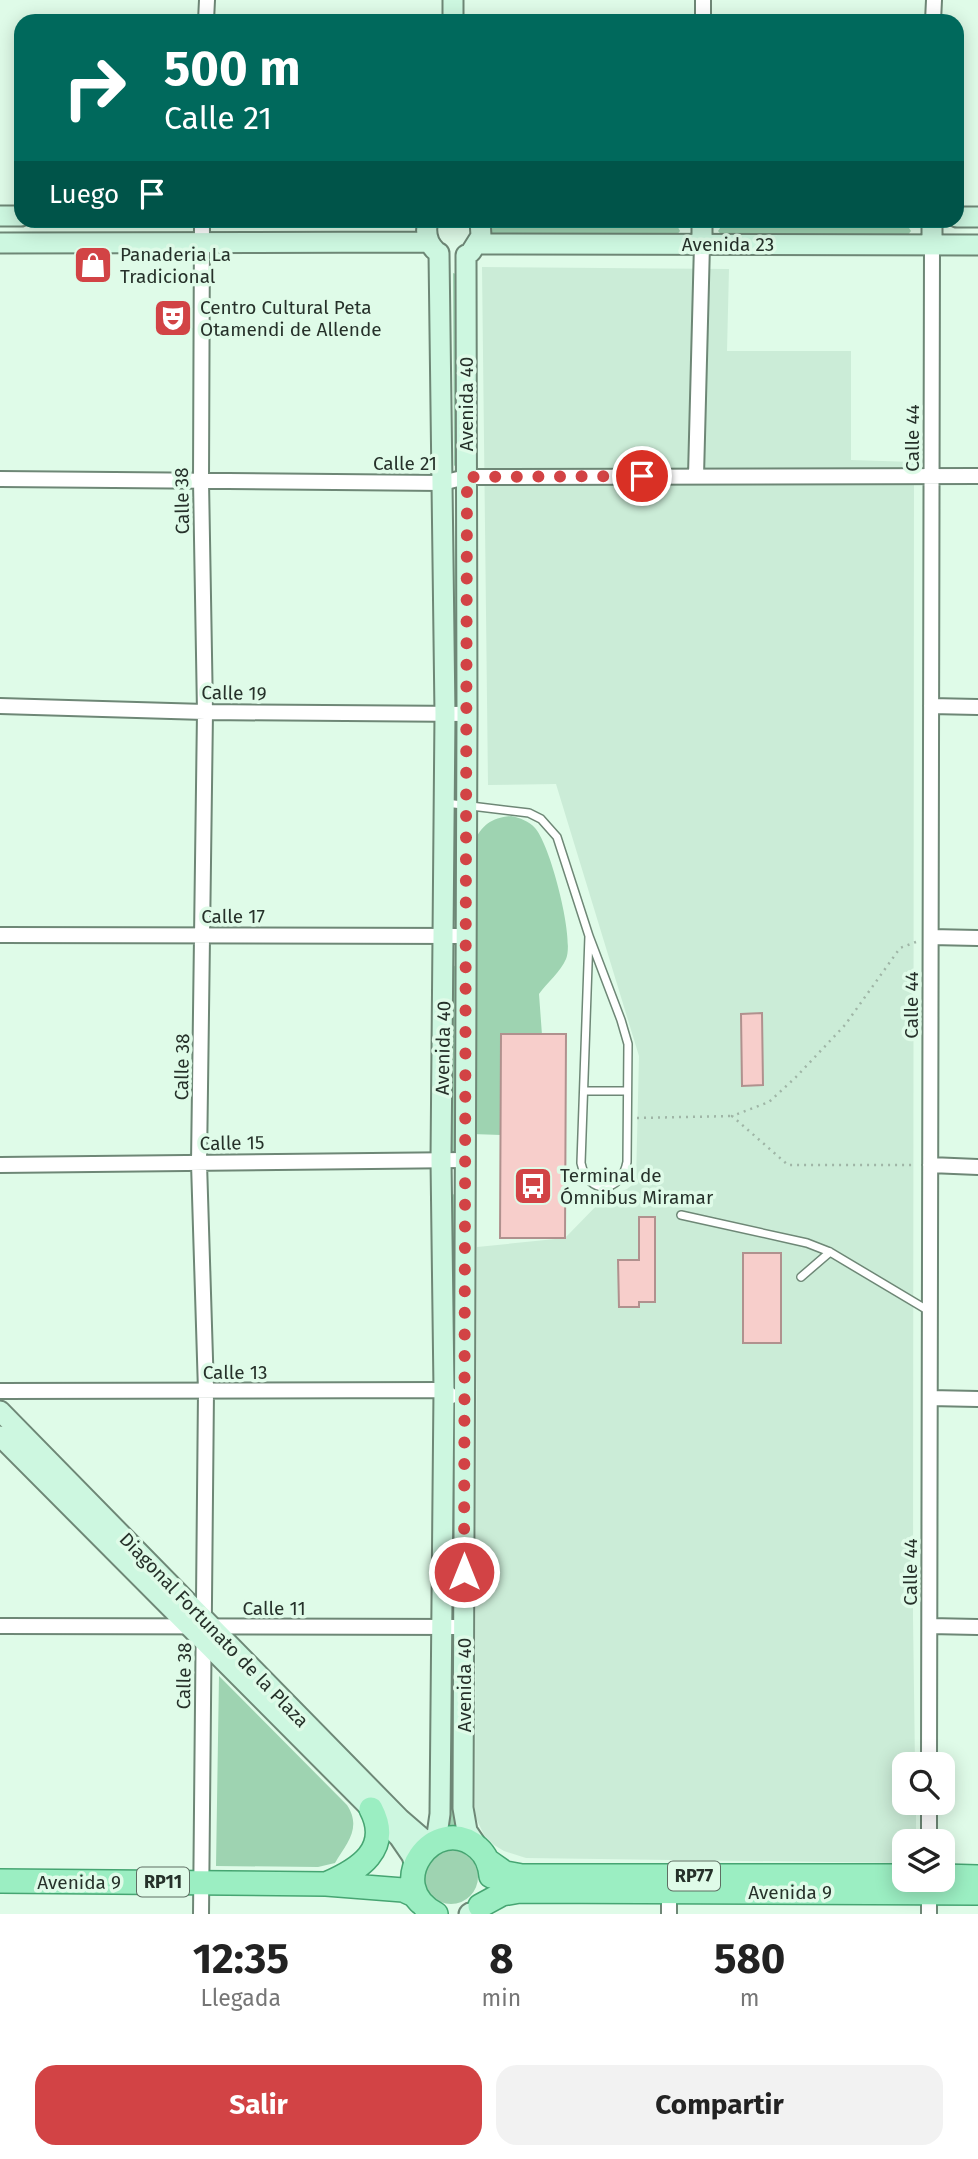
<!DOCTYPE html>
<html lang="es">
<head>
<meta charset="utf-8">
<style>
  body { margin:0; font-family:"Fira Sans",sans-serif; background:#f2f2f2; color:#222; height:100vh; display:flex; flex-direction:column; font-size:26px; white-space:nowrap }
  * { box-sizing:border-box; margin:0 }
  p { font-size:23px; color:#767676 }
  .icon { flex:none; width:38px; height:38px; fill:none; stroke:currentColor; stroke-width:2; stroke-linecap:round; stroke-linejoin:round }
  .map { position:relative; height:1914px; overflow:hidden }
  .panel { display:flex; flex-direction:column; background:#fff; flex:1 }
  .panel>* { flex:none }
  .hud { position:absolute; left:14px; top:14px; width:950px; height:214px; border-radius:21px; box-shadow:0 4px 18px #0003; background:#00695c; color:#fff; overflow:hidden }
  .buttons { position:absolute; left:892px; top:1752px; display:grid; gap:14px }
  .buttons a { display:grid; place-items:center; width:63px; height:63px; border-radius:14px; background:#fff; box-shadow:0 4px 18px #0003; font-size:35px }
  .pin { position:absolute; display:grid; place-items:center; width:60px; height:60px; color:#fff; margin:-30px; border:4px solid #fff; border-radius:50%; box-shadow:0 2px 7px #0007 }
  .me { position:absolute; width:77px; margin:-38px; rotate:0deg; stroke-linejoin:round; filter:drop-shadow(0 0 5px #0008) }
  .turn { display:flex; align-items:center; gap:24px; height:147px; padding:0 35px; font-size:32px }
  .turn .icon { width:91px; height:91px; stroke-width:2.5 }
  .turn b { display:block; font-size:49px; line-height:60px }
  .then { display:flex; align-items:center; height:66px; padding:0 35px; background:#0003; gap:14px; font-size:26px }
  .eta { display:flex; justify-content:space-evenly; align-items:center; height:119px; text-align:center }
  .eta b { font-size:42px; font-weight:700; line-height:49px }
  .action { display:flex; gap:14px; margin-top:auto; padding:14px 35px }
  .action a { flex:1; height:80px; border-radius:21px; background:#d24345; color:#fff; font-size:28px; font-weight:700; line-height:80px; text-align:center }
  .action a+a { background:#f2f2f2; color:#222 }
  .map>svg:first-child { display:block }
  .built { fill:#cbecd7 }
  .green { fill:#9ed3b1 }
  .building { fill:#f7cecb; stroke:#b0918e; stroke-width:2 }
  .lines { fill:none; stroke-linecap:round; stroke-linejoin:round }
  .service-casing { stroke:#6e8776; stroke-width:10 }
  .minor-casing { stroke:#6e8776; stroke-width:18 }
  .secondary-casing { stroke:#6e8776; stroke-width:23 }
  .primary-casing { stroke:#46a572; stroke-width:26 }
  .path { stroke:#9fb5a6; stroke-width:2.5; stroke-dasharray:2 5; stroke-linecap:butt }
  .service { stroke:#fff; stroke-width:7 }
  .minor { stroke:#fff; stroke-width:14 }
  .secondary { stroke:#cdf7e0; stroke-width:19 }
  .primary { stroke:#9beec2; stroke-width:23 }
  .route { stroke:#d24345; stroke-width:12; stroke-dasharray:0 21.6 }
  .labels { text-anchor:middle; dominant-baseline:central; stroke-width:7; stroke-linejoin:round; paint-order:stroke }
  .shield { fill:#dffbe8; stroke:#5e6e63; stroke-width:2 }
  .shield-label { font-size:18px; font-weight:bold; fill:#26312a }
  .street-label { font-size:19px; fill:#26312a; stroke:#dffbe8 }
  .poi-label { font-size:19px; fill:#26312a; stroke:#dffbe8; text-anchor:start }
</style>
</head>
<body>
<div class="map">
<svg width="978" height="1914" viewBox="0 0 978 1914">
  <rect width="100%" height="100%" fill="#dffbe8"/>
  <path class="built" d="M482,267L729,269L727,351H851V460L914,462L913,1618L915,1764H905V1802L916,1803V1841H905V1863L526,1858L504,1851L494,1845L485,1837L475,1816L477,1247L565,1238L603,1199L627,1189L636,1182L639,1056L556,784L488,785Z"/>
  <path class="green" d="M494,220L675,222L680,231L675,237L489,235L488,226Z
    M767,220L905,222L911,231L906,237L725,239L718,231L725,221Z
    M453,273L456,274L457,464L454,466Z
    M455,507L458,508L457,693L454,694Z
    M511,816C520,818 529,821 535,828C550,844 575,939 566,959C561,971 547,983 539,994L542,1035L501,1135L472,1134L474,843C481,825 492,818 511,816Z
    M453,818L457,820V919L453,921Z
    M453,965L456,967L455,1152L452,1153Z
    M453,1194L456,1196L453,1381H451Z
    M452,1423L455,1425L454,1610L451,1611Z
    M450,1655H454L456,1826H447Z
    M219,1676L347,1805C362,1828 347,1843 335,1863L318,1867L216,1866Z
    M424 1877a27 27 0 1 1 54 0a27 27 0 1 1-54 0Z"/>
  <path class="building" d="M762,1013L763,1085L742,1086L741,1014Z
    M501,1034H566L565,1238H500Z
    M639,1217H655V1302H639V1307H619L618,1260H639Z
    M743,1253H781V1343H743Z"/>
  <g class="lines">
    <g class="service-casing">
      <path id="service" d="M446,803L529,813L541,819L557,837L589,936L621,1020L628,1044L627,1162C621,1194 588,1196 581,1163L589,936
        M584,1091H627
        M681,1215L807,1243L830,1252L929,1311
        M801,1277L830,1252"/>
    </g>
    <g class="minor-casing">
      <path id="minor" d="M206,21L207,0
        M703,21V0
        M933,21L934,0
        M696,476L702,244
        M0,479L442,483L466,477L978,476
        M0,706L205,712L467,714
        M931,706L978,707
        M0,935L466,936
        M931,937L978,938
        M0,1165L465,1160
        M930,1165L978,1167
        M0,1391L444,1390L452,1396
        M930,1398L978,1399
        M0,1626L464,1627
        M930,1626L978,1627
        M929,1764L932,245
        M929,1841V1802
        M929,1880V1914
        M201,1914L206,1391L199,1163L205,712L201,481L202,220
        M669,1914V1892"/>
    </g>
    <g class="secondary-casing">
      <path id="secondary" d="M453,0V21
        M0,216H21
        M957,217H978
        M428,220C425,232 427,243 436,251
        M702,220V244
        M0,243L429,242
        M477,244L978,245
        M932,245V220
        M471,252L481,236L480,220
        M466,255L467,714L463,1808L467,1831L480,1850
        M0,1411L400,1819L422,1838L434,1843
        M0,1436L399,1837L412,1856L415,1866
        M436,1842L440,1814L444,1390L441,1160L445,714L439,253
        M469,1914L470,1913"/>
    </g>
    <g class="primary-casing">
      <path id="primary" d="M488,1861L505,1873L522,1876H905
        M943,1876L978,1877
        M0,1881L326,1884L403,1890L414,1895L420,1902
        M326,1884C359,1870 392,1849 371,1809
        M480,1906L502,1894L520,1891L978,1893
        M436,1914C381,1885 435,1811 478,1848C486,1855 490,1865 491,1876"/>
    </g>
    <path class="path" d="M916,942L900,948L845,1025L796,1077L769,1102L732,1116L788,1165H916
      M637,1118L732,1116"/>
    <use href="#service" class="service"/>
    <use href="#minor" class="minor"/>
    <use href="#secondary" class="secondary"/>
    <use href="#primary" class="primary"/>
  </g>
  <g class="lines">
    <path class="route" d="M464,1572L467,477L642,476"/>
  </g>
  <defs>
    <g id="shop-square" transform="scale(2.0125)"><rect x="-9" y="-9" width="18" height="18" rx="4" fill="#d24345" stroke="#dffbe8"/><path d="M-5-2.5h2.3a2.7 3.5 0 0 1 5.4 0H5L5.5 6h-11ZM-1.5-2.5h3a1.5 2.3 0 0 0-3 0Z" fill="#fff"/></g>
    <g id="theatre-square" transform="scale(2.0125)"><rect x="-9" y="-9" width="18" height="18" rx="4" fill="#d24345" stroke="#dffbe8"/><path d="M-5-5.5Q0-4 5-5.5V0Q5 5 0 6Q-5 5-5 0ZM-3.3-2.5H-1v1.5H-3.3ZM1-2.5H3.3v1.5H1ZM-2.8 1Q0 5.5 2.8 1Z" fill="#fff"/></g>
    <g id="bus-square" transform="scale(2.0125)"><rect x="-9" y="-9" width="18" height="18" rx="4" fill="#d24345" stroke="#dffbe8"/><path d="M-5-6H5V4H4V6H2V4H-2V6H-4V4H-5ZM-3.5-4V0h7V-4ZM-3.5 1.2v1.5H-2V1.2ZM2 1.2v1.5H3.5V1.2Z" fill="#fff"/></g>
  </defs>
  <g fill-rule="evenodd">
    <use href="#shop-square" x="93" y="265"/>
    <use href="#theatre-square" x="173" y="318"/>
    <use href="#bus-square" x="533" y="1186"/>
  </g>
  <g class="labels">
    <g class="shield">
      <rect x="668" y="1861.5" width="52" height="29" rx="5"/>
      <rect x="137" y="1867.5" width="52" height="29" rx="5"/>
    </g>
    <g class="shield-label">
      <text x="694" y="1876">RP77</text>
      <text x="163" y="1882">RP11</text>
    </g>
    <g class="street-label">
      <text x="728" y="244">Avenida 23</text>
      <text transform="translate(466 404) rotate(-90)">Avenida 40</text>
      <text transform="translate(912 438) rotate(-90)">Calle 44</text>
      <text x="405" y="463">Calle 21</text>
      <text transform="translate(182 501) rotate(-91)">Calle 38</text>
      <text transform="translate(234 693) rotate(1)">Calle 19</text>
      <text x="233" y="916">Calle 17</text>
      <text transform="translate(911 1005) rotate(-90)">Calle 44</text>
      <text transform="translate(443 1048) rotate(-89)">Avenida 40</text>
      <text transform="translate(182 1067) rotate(-89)">Calle 38</text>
      <text transform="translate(232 1143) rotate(-1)">Calle 15</text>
      <text x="235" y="1372">Calle 13</text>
      <text transform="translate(910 1572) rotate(-90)">Calle 44</text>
      <text x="274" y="1608">Calle 11</text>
      <text transform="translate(214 1630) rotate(46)">Diagonal Fortunato de la Plaza</text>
      <text transform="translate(184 1676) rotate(-89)">Calle 38</text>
      <text transform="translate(464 1685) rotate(-90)">Avenida 40</text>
      <text x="79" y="1882">Avenida 9</text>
      <text x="790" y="1892">Avenida 9</text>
    </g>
    <g class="poi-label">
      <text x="120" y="254">Panaderia La<tspan x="120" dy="22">Tradicional</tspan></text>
      <text x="200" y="307">Centro Cultural Peta<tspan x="200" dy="22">Otamendi de Allende</tspan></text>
      <text x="560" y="1175">Terminal de<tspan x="560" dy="22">Ómnibus Miramar</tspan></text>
    </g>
  </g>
</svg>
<div class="buttons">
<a><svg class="icon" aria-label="search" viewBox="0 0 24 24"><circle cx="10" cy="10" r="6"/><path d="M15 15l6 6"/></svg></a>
<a><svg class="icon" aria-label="layers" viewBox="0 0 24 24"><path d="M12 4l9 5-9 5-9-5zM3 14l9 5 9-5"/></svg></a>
</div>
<div class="pin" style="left:642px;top:476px;background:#d93025"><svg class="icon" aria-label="arrive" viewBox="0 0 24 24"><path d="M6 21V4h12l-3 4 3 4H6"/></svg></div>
<svg class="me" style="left:464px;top:1572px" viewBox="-20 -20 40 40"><circle r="17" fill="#d24345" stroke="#fff" stroke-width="3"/><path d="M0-11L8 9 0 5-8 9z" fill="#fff"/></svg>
<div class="hud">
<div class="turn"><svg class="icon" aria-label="right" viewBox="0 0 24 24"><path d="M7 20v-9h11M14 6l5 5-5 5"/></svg><div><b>500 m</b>Calle 21</div></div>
<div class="then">Luego<svg class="icon" aria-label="arrive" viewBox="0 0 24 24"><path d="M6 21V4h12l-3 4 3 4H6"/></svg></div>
</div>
</div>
<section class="panel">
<div class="eta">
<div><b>12:35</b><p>Llegada</p></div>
<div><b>8</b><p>min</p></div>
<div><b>580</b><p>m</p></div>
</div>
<div class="action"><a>Salir</a><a>Compartir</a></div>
</section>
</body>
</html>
